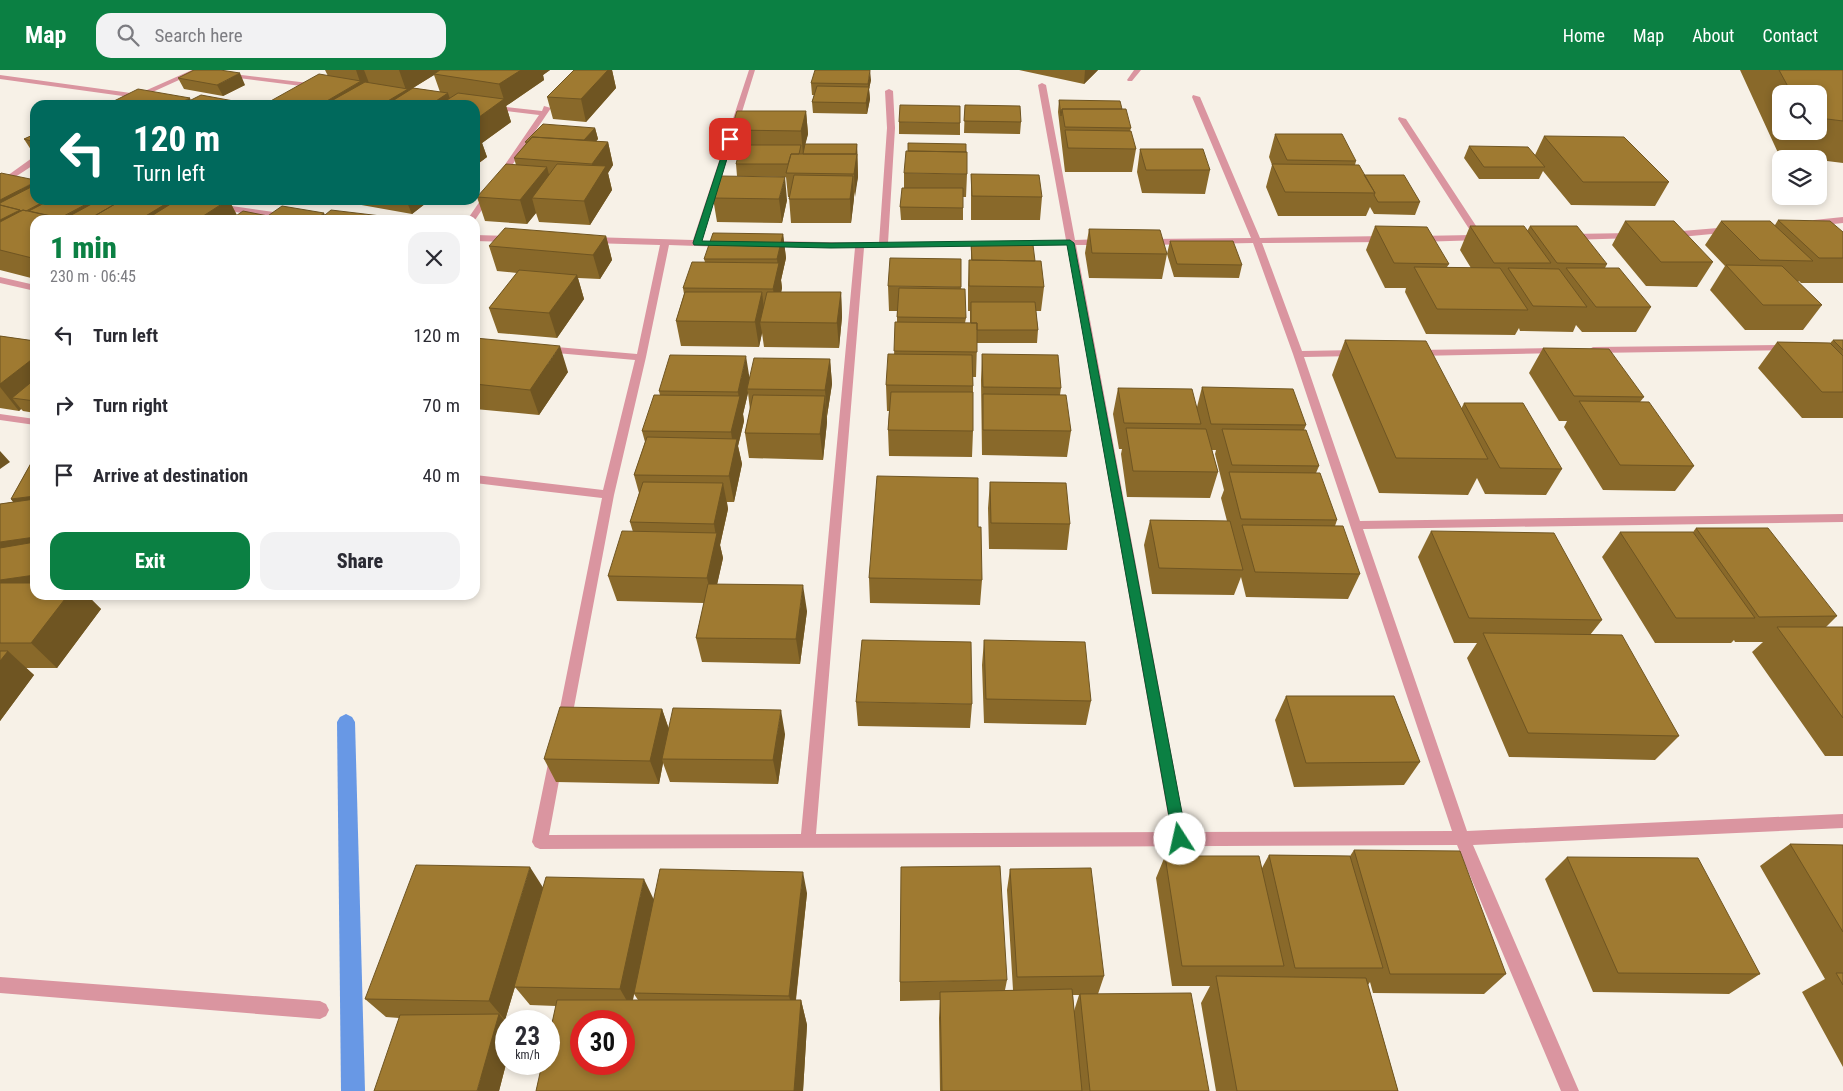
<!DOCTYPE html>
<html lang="en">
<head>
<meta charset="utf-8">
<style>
  body { margin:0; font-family:"Roboto Condensed",sans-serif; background:#f2f2f3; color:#2b2b33; height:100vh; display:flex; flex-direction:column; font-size:19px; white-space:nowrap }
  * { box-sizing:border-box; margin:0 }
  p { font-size:16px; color:#7c7c81 }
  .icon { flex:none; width:28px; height:28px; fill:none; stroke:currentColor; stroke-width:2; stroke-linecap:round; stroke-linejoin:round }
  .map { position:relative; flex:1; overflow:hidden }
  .drawer { position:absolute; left:30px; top:145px; width:450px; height:385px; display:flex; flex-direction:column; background:#fff; border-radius:15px; box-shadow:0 2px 8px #0003 }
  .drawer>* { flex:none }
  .banner { position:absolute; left:30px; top:30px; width:450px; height:105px; border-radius:15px; box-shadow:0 2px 8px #0003; background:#00695c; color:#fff; overflow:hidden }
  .controls { position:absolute; left:1772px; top:15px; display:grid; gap:10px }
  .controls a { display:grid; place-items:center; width:55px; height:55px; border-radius:10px; background:#fff; box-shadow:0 2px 8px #0003; font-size:25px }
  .speed { position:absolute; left:495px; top:940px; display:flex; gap:10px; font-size:25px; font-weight:700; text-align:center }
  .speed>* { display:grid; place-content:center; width:65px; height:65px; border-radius:50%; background:#fff; box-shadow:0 2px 8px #0003; line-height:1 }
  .speed small { font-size:12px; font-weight:400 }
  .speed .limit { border:8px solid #d22; background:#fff; color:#111 }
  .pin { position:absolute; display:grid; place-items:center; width:42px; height:42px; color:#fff; margin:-21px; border-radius:10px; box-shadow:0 2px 8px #0006 }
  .me { position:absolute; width:55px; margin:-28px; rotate:350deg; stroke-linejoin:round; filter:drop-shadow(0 0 4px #0008) }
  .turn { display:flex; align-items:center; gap:18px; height:105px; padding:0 20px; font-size:22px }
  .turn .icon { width:65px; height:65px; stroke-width:2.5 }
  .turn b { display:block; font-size:35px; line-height:42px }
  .round { display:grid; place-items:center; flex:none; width:52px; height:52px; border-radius:15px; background:#f2f2f3 }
  .headline { display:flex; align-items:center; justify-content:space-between; height:85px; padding:0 20px }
  h1 { font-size:30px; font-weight:800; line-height:38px; color:#0b8043 }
  .primary-button { display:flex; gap:10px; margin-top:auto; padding:10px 20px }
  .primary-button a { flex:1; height:58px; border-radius:15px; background:#0b8043; color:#fff; font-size:20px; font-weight:800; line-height:58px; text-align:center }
  .primary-button a+a { background:#f2f2f3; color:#2b2b33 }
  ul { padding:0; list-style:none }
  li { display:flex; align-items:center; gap:15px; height:70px; padding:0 20px }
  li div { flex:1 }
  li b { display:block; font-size:19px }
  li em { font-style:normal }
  header { display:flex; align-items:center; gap:30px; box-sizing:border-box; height:70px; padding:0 25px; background:#0b8043; color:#fff }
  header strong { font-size:24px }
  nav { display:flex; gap:28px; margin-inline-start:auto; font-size:18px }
  .search { width:350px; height:45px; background:#f2f2f3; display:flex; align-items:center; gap:12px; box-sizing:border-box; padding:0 18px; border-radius:15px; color:#7c7c81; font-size:19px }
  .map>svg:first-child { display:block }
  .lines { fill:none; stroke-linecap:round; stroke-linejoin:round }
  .stream { fill:#6898e5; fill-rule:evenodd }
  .lane { fill:#da95a0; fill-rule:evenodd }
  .street { fill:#da95a0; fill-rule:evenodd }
  .wall { fill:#89692a; fill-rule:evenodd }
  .shaded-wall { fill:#6f5522 }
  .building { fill:#9f7a31; stroke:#6f5522; fill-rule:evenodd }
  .route { fill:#0b8043; stroke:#07532c }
</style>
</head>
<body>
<header>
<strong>Map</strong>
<div class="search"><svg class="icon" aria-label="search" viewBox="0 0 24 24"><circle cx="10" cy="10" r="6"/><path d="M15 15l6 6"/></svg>Search here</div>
<nav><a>Home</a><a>Map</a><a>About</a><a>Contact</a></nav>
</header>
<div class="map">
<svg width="1843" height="1021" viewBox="0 0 1843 1021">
  <rect width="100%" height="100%" fill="#f7f1e7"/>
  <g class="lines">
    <path class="stream" d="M346,644L352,647L355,652L365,1021H341L337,652L340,647Z"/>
    <path class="lane" d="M1134,0H1141L1132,11H1128L1127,10Z"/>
    <path class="street" d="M192,0H201L124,35H114L130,27L0,9V5L138,24Z
      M749,0H755L702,171H725L729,174L725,177L669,175L646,287L614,425L571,653L569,657L564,659L559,657L557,653L602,428L475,413V405L603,420L635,290L545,282L540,279L545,276L637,284L660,175L590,173L586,170L590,167L693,170Z
      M225,3L317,14L321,16L317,18L223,6L222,5Z
      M1042,13L1046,15L1075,170L1102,169L1106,172L1102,175H1076L1186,762L1452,761L1293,284L1253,173L1147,175L1143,172L1147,169L1251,168L1192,27L1193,25L1200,27L1260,168L1387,166L1391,169L1387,172L1262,173L1302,281L1356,280L1361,283L1356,286L1304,287L1360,451L1843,444V452L1363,459L1467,761L1843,744V758L1473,775L1579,1021H1561L1457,775L540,779L535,777L532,772L549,689L551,685L556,683L561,685L563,689L549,765L801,764L855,178L767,177L763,174L767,171L879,173L887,58L885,21L889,19L893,21L895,58L888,173L1066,170L1038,15ZM1067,175L1171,762L816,764L864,178Z
      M488,35L542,41L544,36L551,38L475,150H467L539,45L491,39H488Z
      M1399,47L1406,49L1484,168L1483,170L1417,172L1413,169L1417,166L1473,165L1398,49Z
      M32,88H35V94L0,117V111Z
      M218,134L309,147L313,150H291L215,139L214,137Z
      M1843,147V153L1814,156L1810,153L1814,150Z
      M1730,157L1733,158V162L1670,168L1666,165L1670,162Z
      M1632,163L1635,164V168L1570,170L1566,167L1570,164Z
      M475,165L512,166L516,169L512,172L475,171Z
      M0,207L35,215V221L0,213Z
      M1788,275L1793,278L1792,280L1593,283L1588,280L1593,277Z
      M1558,278L1563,281L1562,283L1416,286L1411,283L1416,280Z
      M0,344L35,349V355L0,350Z
      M0,907L320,931L326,934L329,940L326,946L320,949L0,923Z"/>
  </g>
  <path class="wall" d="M325,0H550L543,5L544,10L506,36L511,52L482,73L487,87L475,96V35H268L267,33L328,6ZM434,5L440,22L413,18Z
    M574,0H612L616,18L586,52L553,49L547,27Z
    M1019,0H1098L1084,14Z
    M1740,0H1843V93L1819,90V89H1809L1779,85ZM1781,24H1819V61H1781Z
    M178,8L245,15L223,26L184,19Z
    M871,10L869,19L870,29L867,44L813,43L812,32L814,25H812L811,13Z
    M1059,30L1122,39L1131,58L1130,61L1136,79L1132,102H1065L1058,42Z
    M965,35L1021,52L1020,64L964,63Z
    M806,41L808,64L805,74H857L858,107L854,127L851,153H791L789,127H788L786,107L737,106L736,94L739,83H734L731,60Z
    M899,52L960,53V65L899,64Z
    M595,58L598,69L596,71L608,72L613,95L608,103L612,120L590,155L539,152L536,143L527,154L485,151L477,127L516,95L514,88L526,74L525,72Z
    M35,64V86L24,69Z
    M1275,64L1356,91L1355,95L1364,105L1420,132L1415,145L1374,144L1370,137L1366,146H1278L1266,117L1272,95L1269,87Z
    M1544,66L1669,112L1655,136L1571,135L1543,101L1539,109H1479L1464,88L1469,76L1535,85Z
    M1140,79L1210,100L1205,124L1142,123L1137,102Z
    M904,103L967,104L966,127H963V150H901L900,137L904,118Z
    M0,104L35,130H229L237,145H325L381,146L383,150H35V209L0,200Z
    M971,104L1042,127L1040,150H971Z
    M720,106L787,130L782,153L717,152L713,128Z
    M339,130H430L412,144L339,131Z
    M1778,150L1843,162V213H1801L1799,211L1798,212L1822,235L1803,260H1745L1710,220L1725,196L1705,175L1721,151L1775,155Z
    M1625,151L1713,192L1697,217L1646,216L1612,175Z
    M1375,156L1449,194L1447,197L1471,198L1460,180L1470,156L1527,161L1530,156L1607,194L1605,198L1651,237L1636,262H1582L1576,255L1573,262L1520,261L1519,258L1515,265L1426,264L1405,222L1406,218H1385L1366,180Z
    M1089,159L1167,184L1162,209L1089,208L1085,183Z
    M783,164L786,188L781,210L782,218L781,222H841L842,247L839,278L764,277L762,263L759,277L681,276L676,251L684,224L683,218L705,192L704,189Z
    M606,166L612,190L600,209L578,208L584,229L557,268L498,263L489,238L517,203L497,201L489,176Z
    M1170,171L1242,195L1239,208L1174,207L1167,184Z
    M971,174L1035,191L1044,217L1041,241H1036L1038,260L1037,273H977L976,307H973V361L972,387L889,386L888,360L889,341H887L886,315L894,284L897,252V241H889L888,216L961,217L966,248L965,253H970V241H968V215L969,190H971Z
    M0,266L35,271V343L23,341L21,339L19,341L0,338Z
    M475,268L568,302L539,345L475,339Z
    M1345,270L1461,339L1464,333L1562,399L1546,425L1485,424L1477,408L1468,425L1379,423L1332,305Z
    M1833,270H1843V348H1802L1758,298L1777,272L1830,273Z
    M1543,278L1644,327L1640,332L1694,396L1675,421L1603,420L1564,357L1567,351H1559L1529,303Z
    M982,284L1061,318L1060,325L1071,361L1067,387L982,385L981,310Z
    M830,289L832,314L827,346V352L823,390L749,388L745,363L750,340L748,323L743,344L744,351L738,376L742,394L734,432H727L728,439L720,475L723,488L717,514L807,541L800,594L702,592L696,568L704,533L617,531L608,506L633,462L630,452L639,423L634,405L645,372L642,361L660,325L659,321L750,307Z
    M1202,317L1306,355L1304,360L1319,396L1316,403L1337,450L1335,456L1360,504L1348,529L1246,527L1241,507L1234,525L1152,524L1144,475L1150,450L1227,451L1221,428L1224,420L1215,384L1216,380H1212L1218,402L1210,428L1127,427L1121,384L1122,379H1119L1113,344L1118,318L1197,337Z
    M35,386V525H91L88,526L101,539L57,598H26L34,605L0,651V434L13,432L11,429Z
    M990,412L1070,454L1067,480L989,479L988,438Z
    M978,457L982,510L980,535L870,533L869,508Z
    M1696,458L1837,546L1826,557H1843V686H1825L1752,582L1763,572H1735L1734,570L1731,573H1655L1602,487L1620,462H1693Z
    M1431,461L1602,550L1590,565L1679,666L1655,690L1509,687L1467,588L1477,573H1454L1418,487Z
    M984,570L1091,631L1086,655L984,653L982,595Z
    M1286,626L1420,692L1404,715L1294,717L1275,650Z
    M856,632L972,634L970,658L858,656Z
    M662,639L669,659L785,664L778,714L670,712L663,693L659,714L556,712L544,689Z
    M1790,774L1843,775V997L1802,922L1825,909L1760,796Z
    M1354,780L1506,904L1484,924L1373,923L1370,912L1368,915L1398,1021H1216L1201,933L1210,916H1172L1156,808L1165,786L1262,798L1269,785L1350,786Z
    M1567,787L1760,904L1729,924L1593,922L1545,809Z
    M1010,799L1104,906L1098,924L1209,1021H940L939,948L940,930L900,931V912L1007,910L1005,920H1013L1007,820ZM1073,925H1079L1074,941Z
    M543,818L654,829L807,823L796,930H801L807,955L803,1021H536L556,936L530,935L515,917L505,950H503L506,953V994L499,1021L399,948L386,947L365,929ZM634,924L638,930H633Z"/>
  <path class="shaded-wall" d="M356,0H364L369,13L367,35H320L360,12Z
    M399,0H443L434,4V5L408,21L414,35H381L406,20Z
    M521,0H550L543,5L544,10L506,36L499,14Z
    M608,0H612L616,18L586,52L581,29Z
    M870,0L871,10L869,19L870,29L867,44L866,33L868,24V14Z
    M1085,0H1098L1084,14Z
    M240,3L245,15L223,26L217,15Z
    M448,23L452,35H430Z
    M190,28L193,35H176Z
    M504,29L511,52L482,73L487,87L475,96V50Z
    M806,41L808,64L803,84L801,61Z
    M595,58L598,69L581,89L578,76Z
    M608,72L613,95L608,103L612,120L590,155L584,131L596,112L592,94Z
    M857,74L858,107L855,127L854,104Z
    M547,97L553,120L532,128L536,143L527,154L520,130Z
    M853,106L854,129L851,153L850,129Z
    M785,107L787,130L782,153L779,129Z
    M35,112V129L0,137V130Z
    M47,130H78L24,142Z
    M94,130H111L88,150H58Z
    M172,130H182L192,150H139Z
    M229,130L239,150H197Z
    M406,130H430L412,144Z
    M20,140L35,161L0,180V150Z
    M324,143L328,150H315Z
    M381,146L383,150H377Z
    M783,164L786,188L781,210L782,218L777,244L773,219L778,197L777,189Z
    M606,166L612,190L600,209L593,185Z
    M577,205L584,229L557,268L549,243Z
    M762,222L765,247L760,252L762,263L759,277L755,252Z
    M841,222L842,247L839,278L837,253Z
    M560,276L568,302L539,345L530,320Z
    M746,286L750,311L747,319L748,323L743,344L744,351L738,376L742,394L734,432L729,406L734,382L731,362L739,329L738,322Z
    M35,287V328H12L21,339L19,341L0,317V314Z
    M830,289L832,314L827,346L825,320Z
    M825,326L827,352L823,390L820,364Z
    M0,381L10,392L0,399Z
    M723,413L728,439L720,475L723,488L713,533L707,508L716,467L714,454Z
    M35,426V455H34L11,429Z
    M35,467V496L0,498V472Z
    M35,505V525H91L88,526L101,539L57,598L31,573L0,528V510Z
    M803,515L807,541L800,594L796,569Z
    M8,581L34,605L0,651V591Z
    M662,639L670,663L662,689L663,693L659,714L650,691Z
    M781,640L785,664L778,714L773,690Z
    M530,797L544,819L505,950L489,931Z
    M803,802L807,823L794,945L789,926Z
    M644,809L654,830L631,938L620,919Z
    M801,930L807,955L803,1021H794Z
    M499,944L506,953V994L499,1021H477Z"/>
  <path class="building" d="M194,0H220L240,3L217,15L178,8Z
    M440,0H521L499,14L434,4Z
    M574,0H608L581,29L547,27Z
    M815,0H870L868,14L811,13Z
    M1779,0H1843V51L1819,48V24H1792Z
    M319,4L361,11L320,35H279L267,33Z
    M365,12L408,19L381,35H324Z
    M817,16L869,17L866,33L812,32Z
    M413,18L448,23L430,35H386Z
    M138,19L190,28L176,35H106Z
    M458,23L504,29L475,50V35H439Z
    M201,25L250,34L248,35H181Z
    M1059,30L1120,31L1122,39H1062L1061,46Z
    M900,35L960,36V53L899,52Z
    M965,35L1020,36L1021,52L964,51Z
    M1062,39H1126L1131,58L1065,57Z
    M737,41H806L801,61L731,60Z
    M543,54L595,58L584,70L532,67L528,72H525Z
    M1065,60L1131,61L1136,79L1068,78Z
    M35,64V72L24,69Z
    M1275,64H1342L1356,91L1287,90Z
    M1544,66L1624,67L1669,112H1583Z
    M532,67L608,72L592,94L514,88Z
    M908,73L966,74V82L908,81Z
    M805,74H857L856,84H803Z
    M741,75H801L799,84H791L788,94H736Z
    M1469,76L1528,77L1545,97H1484Z
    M1140,79H1203L1210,100H1146Z
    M906,81L967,82V104L904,103Z
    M791,84H857L854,104L786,103Z
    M506,94L547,97L520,130L477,127Z
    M557,94L606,96L584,131L532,128Z
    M1272,94L1359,95L1375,123L1285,122Z
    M1,103L35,110V112L0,130V104Z
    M971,104L1039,105L1042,127L972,126Z
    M794,105L853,106L850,129H789Z
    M1364,105H1404L1420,132H1378L1374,125L1375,123Z
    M720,106L785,107L779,129L713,128Z
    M35,115V130H47L26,141L23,140L21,141L20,140L0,135V133Z
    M902,118H963V138L900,137Z
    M50,130H94L60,148L29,141Z
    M99,130H122L91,148L92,150H68L64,149Z
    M122,130H172L139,150H100L91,148Z
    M177,130H228L197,150H145Z
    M0,135L20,140L0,150Z
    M282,136L324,143L315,150H262Z
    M23,140L68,150H35V186L32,188L0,180V152Z
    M331,140L381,146L377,150H319Z
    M243,141L268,146L262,150H230Z
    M1778,150L1830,151L1843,162V188H1819Z
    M1625,151H1674L1713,192H1661Z
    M1721,151H1770L1813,191L1760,190Z
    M1375,156L1427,157L1449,194L1394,193Z
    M1470,156H1524L1551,193H1494Z
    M1530,156H1577L1607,194L1557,193Z
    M505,158L606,166L593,185L489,176Z
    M1089,159L1160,160L1167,184L1092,183Z
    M713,163L783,164L777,189H704Z
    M1170,171H1233L1242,195L1177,194Z
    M971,174L1033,175L1035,191L972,190Z
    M890,188L961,189V217L888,216Z
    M969,190L1041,191L1044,217L969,216Z
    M692,192L779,193L773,219L683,218Z
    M1726,195L1782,196L1822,235H1763Z
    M1414,197L1500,198L1528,240L1437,239Z
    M1508,198L1559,199L1587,237L1533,236Z
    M1566,198H1619L1651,237H1596Z
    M519,200L577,205L549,243L489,238Z
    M899,218L965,219L966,248L897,247Z
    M685,222H762L755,252L676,251Z
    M767,222H841L837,253L760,252Z
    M971,232H1035L1038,260H977V253H971Z
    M895,252L977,253V282L894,281Z
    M0,266L35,271V287L0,314Z
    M475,268L560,276L530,320L475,314Z
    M1345,270L1426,271L1488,389L1396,388Z
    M1833,270H1843V280Z
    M1777,272L1830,273L1843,286V322H1822Z
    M1543,278L1609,279L1644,327L1574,326Z
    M888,284L972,285L973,316L886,315Z
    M982,284L1058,285L1061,318L983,317Z
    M670,285L746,286L738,322L659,321Z
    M754,288L830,289L825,320L747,319Z
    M35,309V331L12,328Z
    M1202,317L1293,319L1306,355L1211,354Z
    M1118,318L1192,319L1201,354L1124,353Z
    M891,322H973V361L888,360Z
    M983,324L1066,325L1071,361L983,360Z
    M654,325L740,326L731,362L642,361Z
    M753,325L825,326L820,364L745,363Z
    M1579,331L1649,332L1694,396L1620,395Z
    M1464,333H1523L1562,399L1500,398Z
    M1126,358L1206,359L1218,402L1133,401Z
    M1222,359L1306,360L1319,396L1232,395Z
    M647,367L737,369L729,406L634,405Z
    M35,386V426L11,429Z
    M1229,402L1320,403L1337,450L1241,449Z
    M877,406L978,408V457H981L982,510L869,508Z
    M643,412L723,413L714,454L630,452Z
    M990,412L1066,413L1070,454L991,453Z
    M35,429V467L0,472V434Z
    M1150,450L1230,451L1243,500L1159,498Z
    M1242,455L1343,456L1360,504L1255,502Z
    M1696,458H1768L1837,546L1759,547Z
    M622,461L717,463L707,508L608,506Z
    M1431,461L1554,463L1602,550L1469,548Z
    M1620,462H1693L1755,548H1676Z
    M35,472V505L0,510V478Z
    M0,513H35V525H68L31,573H0Z
    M708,514L803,515L796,569L696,568Z
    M1777,557H1843V648Z
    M1483,563L1622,565L1679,666L1528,663Z
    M862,570L971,572L972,634L856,632Z
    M984,570L1085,572L1091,631L986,629Z
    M0,581H8L0,591Z
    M1286,626H1394L1420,692L1306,693Z
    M560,637L662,639L650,691L544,689Z
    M673,638L781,640L773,690L662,689Z
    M1790,774L1843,775V862Z
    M1354,780L1460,781L1506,904H1390Z
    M1269,785L1350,786L1383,898H1295Z
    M1165,786H1259L1284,896H1182Z
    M1567,787L1698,788L1760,904L1618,903Z
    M416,795L530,797L489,931L365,929Z
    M1000,796L1007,910L900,912L901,797Z
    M1091,798L1104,906L1017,907L1010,799Z
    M660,799L803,802L789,926L634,923Z
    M546,807L644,809L620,919L514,917Z
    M1836,903H1843V915Z
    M1216,906L1366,908L1398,1021H1237Z
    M1072,919L1082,1021H942L940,922Z
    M1191,923L1209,1021H1090L1080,924Z
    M557,930H801L794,1021H536L542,994H549V967ZM581,951H624V994H581Z
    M499,944L477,1021H374L400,945Z"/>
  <path class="route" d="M730,67L733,69L702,171L831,173L1070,170L1074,173L1187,769L1185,773L1180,775L1175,773L1173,769L1067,175L831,178L694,175L693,173L727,69Z"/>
</svg>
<div class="controls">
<a><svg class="icon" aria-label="search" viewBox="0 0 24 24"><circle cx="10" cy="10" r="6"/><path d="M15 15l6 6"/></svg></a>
<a><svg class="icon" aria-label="layers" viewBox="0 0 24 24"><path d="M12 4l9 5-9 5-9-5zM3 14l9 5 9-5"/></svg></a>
</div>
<div class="speed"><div>23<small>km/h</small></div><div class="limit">30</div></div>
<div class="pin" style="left:730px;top:69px;background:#d93025"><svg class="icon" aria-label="arrive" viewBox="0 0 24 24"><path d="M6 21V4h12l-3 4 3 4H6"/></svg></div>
<svg class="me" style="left:1180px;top:769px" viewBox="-20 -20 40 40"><circle r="19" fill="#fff"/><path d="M0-13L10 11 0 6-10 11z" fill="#0b8043"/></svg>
<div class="banner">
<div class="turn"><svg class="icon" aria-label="left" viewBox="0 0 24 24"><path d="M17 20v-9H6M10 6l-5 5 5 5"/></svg><div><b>120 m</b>Turn left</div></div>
</div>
<section class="drawer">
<div class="headline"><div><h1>1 min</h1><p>230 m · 06:45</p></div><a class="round"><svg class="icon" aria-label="close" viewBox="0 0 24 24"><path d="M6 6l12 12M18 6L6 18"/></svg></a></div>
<ul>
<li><svg class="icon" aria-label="left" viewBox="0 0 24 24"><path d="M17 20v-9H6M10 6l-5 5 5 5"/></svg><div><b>Turn left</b></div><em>120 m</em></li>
<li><svg class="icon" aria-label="right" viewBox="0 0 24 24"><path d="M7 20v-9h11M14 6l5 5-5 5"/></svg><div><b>Turn right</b></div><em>70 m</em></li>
<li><svg class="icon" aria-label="arrive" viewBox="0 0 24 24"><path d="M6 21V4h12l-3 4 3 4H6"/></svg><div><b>Arrive at destination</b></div><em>40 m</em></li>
</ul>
<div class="primary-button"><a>Exit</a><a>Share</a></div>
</section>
</div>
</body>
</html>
